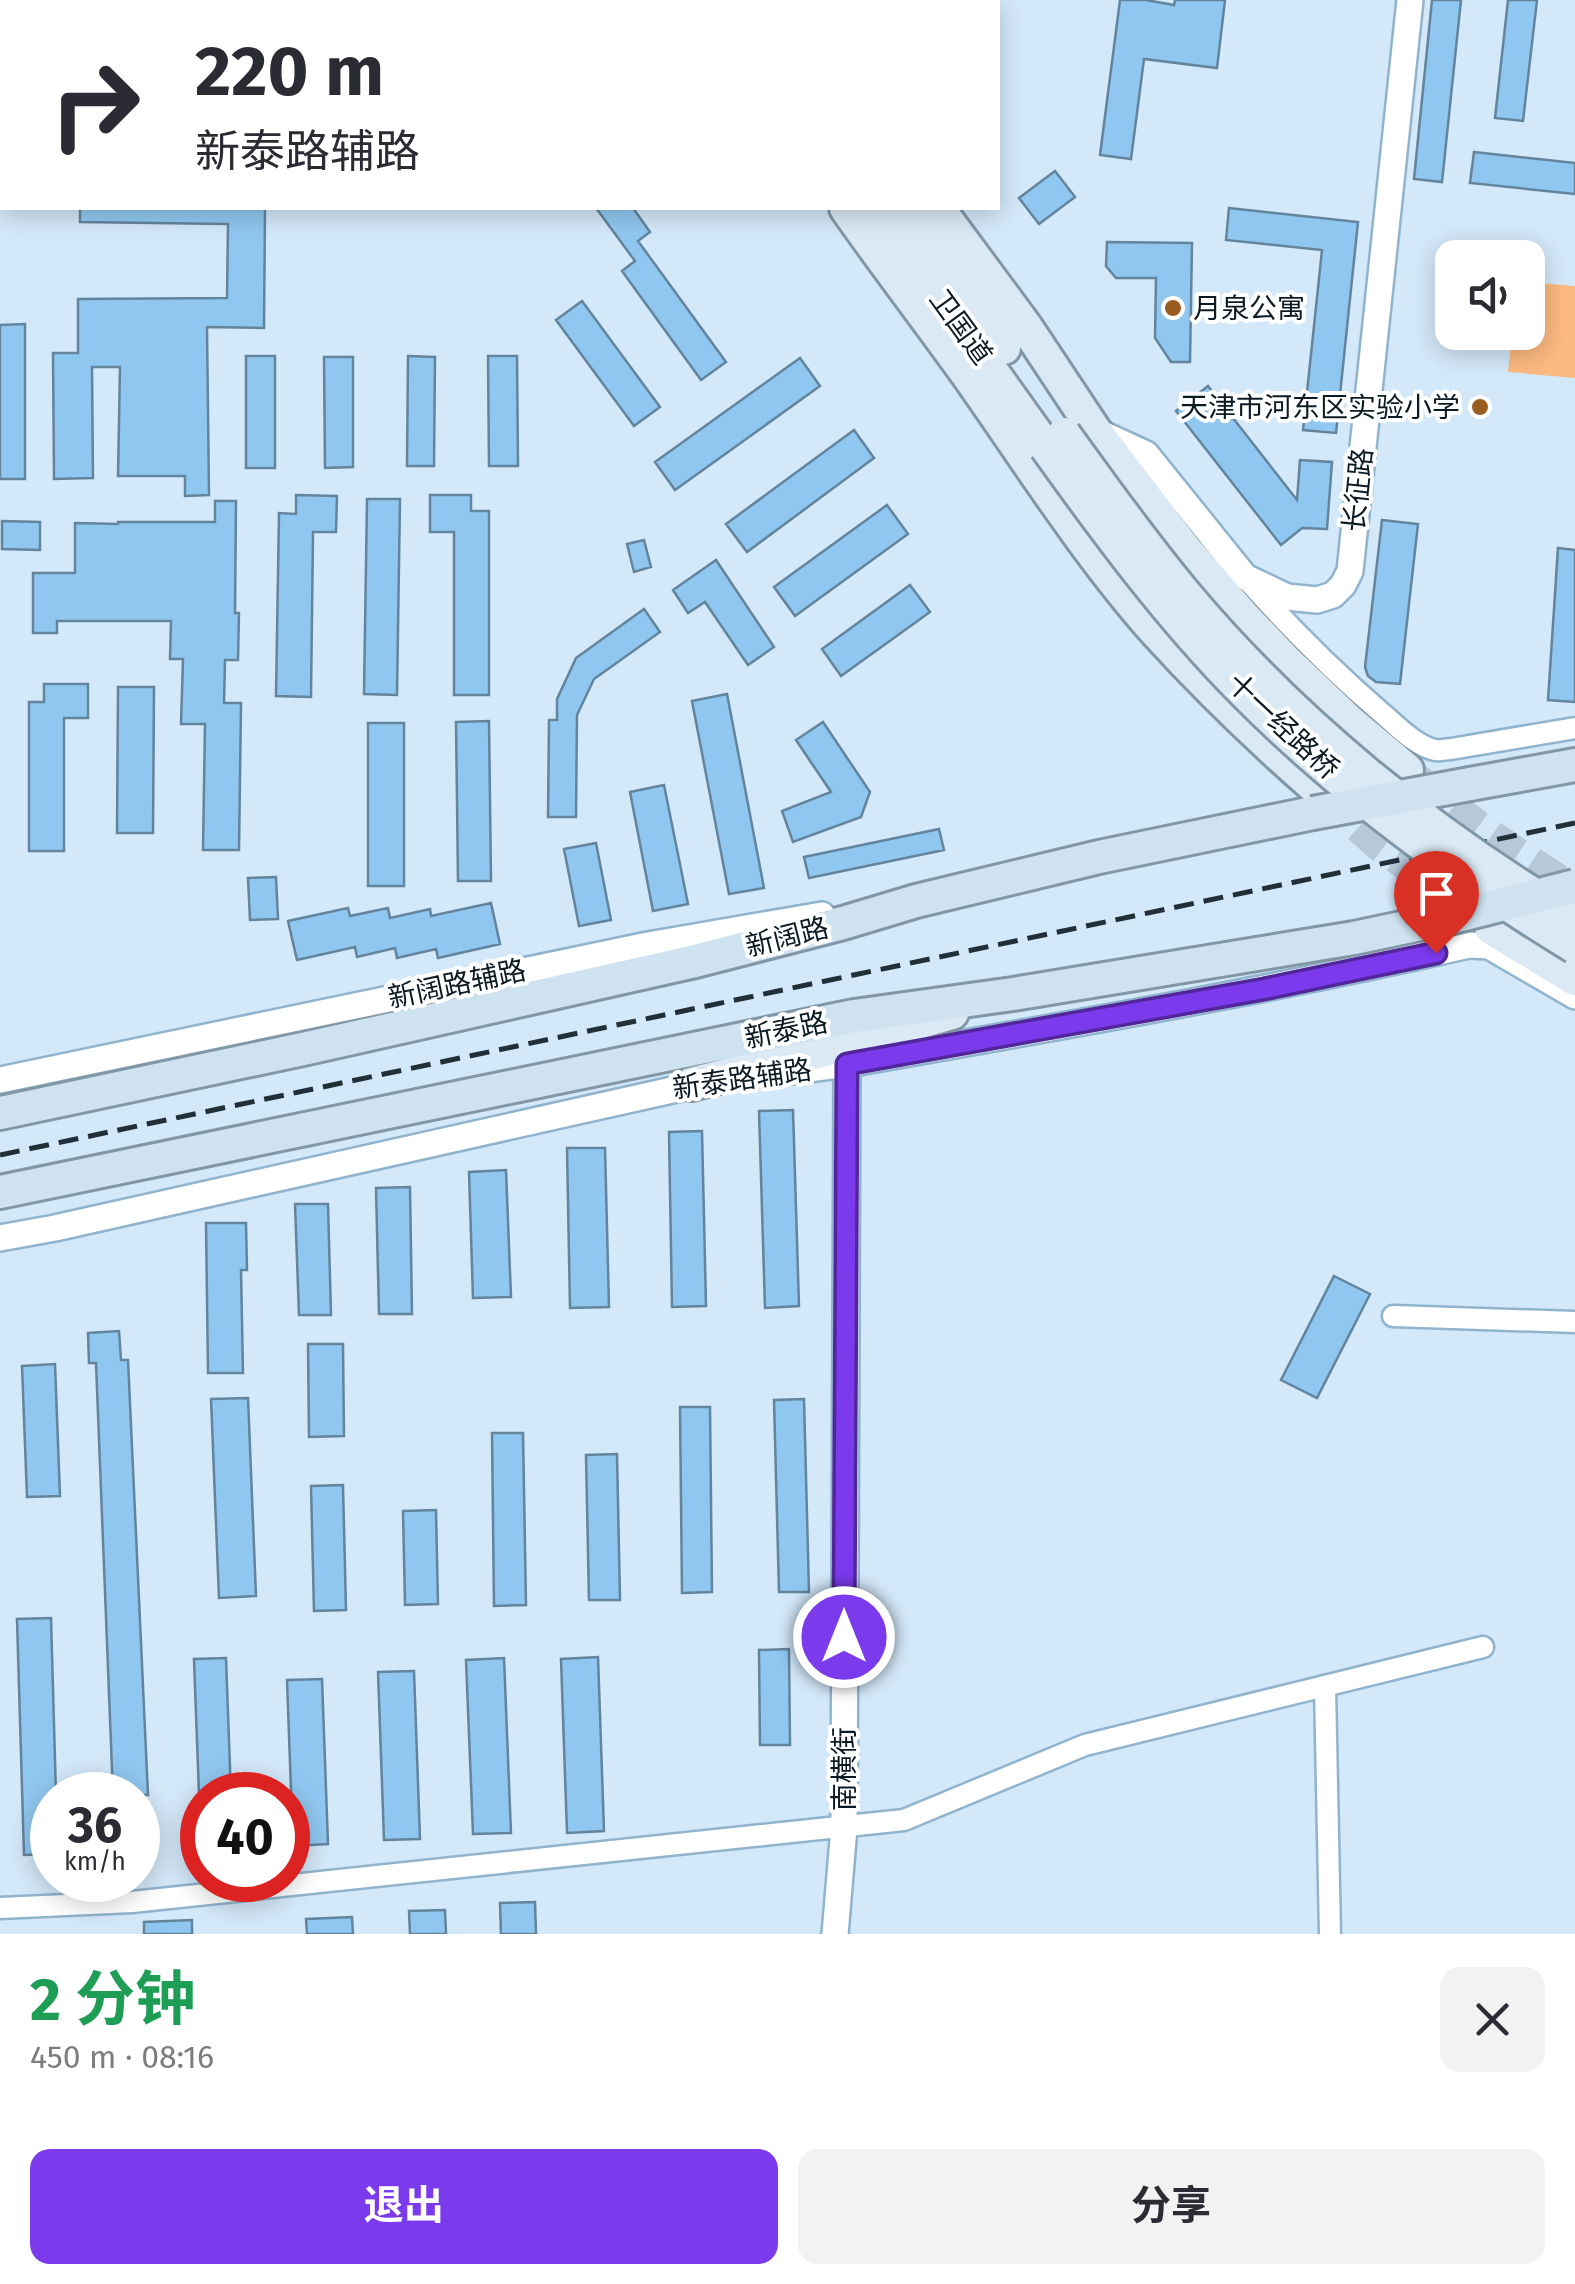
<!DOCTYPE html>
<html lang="zh">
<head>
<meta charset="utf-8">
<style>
  body { margin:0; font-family:"Fira Sans","Noto Sans SC",sans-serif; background:#f2f2f3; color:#2b2b33; height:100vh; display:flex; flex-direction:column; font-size:38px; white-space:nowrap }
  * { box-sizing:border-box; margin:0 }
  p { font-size:32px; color:#7c7c81 }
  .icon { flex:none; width:55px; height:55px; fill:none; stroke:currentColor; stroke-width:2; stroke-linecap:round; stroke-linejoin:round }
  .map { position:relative; height:1934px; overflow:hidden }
  .sheet { display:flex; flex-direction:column; background:#fff; flex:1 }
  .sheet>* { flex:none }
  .banner { position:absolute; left:0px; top:0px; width:1000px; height:210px; box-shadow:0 5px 25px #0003; background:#fff; color:#2b2b33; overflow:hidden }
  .fabs { position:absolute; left:1435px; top:240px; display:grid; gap:20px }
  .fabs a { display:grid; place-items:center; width:110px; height:110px; border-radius:20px; background:#fff; box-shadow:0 5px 25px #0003; font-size:50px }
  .speed { position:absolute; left:30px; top:1772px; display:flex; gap:20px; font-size:50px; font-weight:700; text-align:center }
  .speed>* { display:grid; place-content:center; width:130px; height:130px; border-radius:50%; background:#fff; box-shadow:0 5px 25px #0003; line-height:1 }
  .speed small { font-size:25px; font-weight:400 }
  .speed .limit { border:15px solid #d22; background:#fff; color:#111 }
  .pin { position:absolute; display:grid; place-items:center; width:85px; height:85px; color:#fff; margin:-102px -42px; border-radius:50% 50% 50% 0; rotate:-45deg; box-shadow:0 0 10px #0007 }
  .pin .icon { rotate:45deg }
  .me { position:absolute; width:110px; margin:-55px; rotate:0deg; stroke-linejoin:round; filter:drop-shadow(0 0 8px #0008) }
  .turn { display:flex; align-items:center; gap:35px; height:210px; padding:0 30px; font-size:45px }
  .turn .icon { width:130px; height:130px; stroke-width:2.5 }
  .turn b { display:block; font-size:70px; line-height:85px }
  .round { display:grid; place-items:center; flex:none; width:105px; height:105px; border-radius:20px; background:#f2f2f3 }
  .head { display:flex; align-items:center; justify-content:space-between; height:170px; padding:0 30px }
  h1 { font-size:60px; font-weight:700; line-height:75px; color:#1e9e55 }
  .button { display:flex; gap:20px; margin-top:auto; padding:20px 30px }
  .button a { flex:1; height:115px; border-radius:20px; background:#7c3aed; color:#fff; font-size:40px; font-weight:700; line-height:115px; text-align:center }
  .button a+a { background:#f2f2f3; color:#2b2b33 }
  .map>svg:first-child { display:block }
  .green { fill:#fcb980 }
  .building { fill:#90c7f0; stroke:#63849d; stroke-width:2.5 }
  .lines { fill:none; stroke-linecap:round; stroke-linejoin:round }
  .primary-tunnel { stroke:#b5c9d9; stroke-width:32; stroke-dasharray:32 16; stroke-linecap:butt }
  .minor-casing { stroke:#91b4ce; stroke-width:25 }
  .tertiary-casing { stroke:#91b4ce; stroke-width:30 }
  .primary-casing { stroke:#8297a6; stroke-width:38 }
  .trunk-casing { stroke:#8297a6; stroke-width:38 }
  .minor { stroke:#fff; stroke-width:20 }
  .tertiary { stroke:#fff; stroke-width:25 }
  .primary { stroke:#dae9f4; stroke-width:32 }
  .trunk { stroke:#cee2f0; stroke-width:32 }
  .rail { stroke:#212f39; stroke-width:5; stroke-dasharray:20 10; stroke-linecap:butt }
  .primary-bridge-casing { stroke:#8297a6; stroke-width:38; stroke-linecap:butt }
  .trunk-bridge-casing { stroke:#8297a6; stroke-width:38; stroke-linecap:butt }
  .primary-bridge { stroke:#dae9f4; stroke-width:32 }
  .trunk-bridge { stroke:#cee2f0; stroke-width:32 }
  .route-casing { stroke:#51269a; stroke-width:25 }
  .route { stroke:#7c3aed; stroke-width:18 }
  .poi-dot { fill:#9a5d21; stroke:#fff; stroke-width:4 }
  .labels { text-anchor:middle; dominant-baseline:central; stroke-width:8; stroke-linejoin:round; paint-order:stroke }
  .poi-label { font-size:28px; fill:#0c1a23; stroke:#fff; text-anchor:start }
  .street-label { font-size:28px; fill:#0c1a23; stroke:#fff }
</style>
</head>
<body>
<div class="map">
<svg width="1575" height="1934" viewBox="0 0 1575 1934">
  <rect width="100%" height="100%" fill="#d3e8f9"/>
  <path class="green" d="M1528,282L1575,286V378L1508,372L1512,333L1528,332Z"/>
  <path class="building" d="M1120,0H1146L1174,5L1175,0H1225L1217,68L1144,59L1131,159L1100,155Z
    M1432,0H1461L1442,182L1414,179Z
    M1508,0H1537L1523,121L1495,118Z
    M1474,152L1575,163V194L1470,183Z
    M1055,171L1075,197L1039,224L1019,198Z
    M80,208H265L264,328L207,327L209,495L185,496V476H118L120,367H92L93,478L54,479L53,353H78V299L227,298L228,224L80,222Z
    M596,208H633L650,232L638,241L726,362L701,380L622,271L635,261Z
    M1229,208L1358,222L1336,433L1303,430L1322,250L1226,240Z
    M1107,242L1192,243L1190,362H1171L1155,338L1156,278H1116L1106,266Z
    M582,301L660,407L634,426L556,320Z
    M25,324V479H0V325Z
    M246,356H275V468H246Z
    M408,356L435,357L434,466H407Z
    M488,356H517L518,466H489Z
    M324,357H353V467L325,468Z
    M800,358L820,386L675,490L655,462Z
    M1208,386L1297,500L1300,460L1332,462L1327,529L1302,528L1281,545L1176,411Z
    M854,430L874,458L747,552L726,524Z
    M296,495L337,496L336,532H313L311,697L276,696L279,513L296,514Z
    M430,495H471V511H489V695H454V532H430Z
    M367,499H400L397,695L364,694Z
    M215,501H236L235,613H239L238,660H225L224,703H241L239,850H203L205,724H181L183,659H170L171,621H57V633H33V573H75V523L118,524V522H215Z
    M887,505L908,534L795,616L774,587Z
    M1382,520L1418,524L1400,684L1376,682L1368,676L1365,667Z
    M2,521L40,522V550L2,549Z
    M644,540L651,567L634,572L627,544Z
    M1558,548L1575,550V702L1548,700Z
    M716,560L774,647L748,665L705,602L688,613L673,590Z
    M910,585L930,612L841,676L822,649Z
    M644,609L660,632L594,679L577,715L576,817H548L549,720H557V699L576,658Z
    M44,684H88V718H64V851H29V702H44Z
    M118,687H154L153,833H117Z
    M727,694L764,888L729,894L692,701Z
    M489,721L491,881H458L456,722Z
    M823,722L870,792L861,817L793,842L782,811L831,792L796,740Z
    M368,723H404V886H368Z
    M664,785L688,904L653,911L630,792Z
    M939,829L944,850L809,878L804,857Z
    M596,843L611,920L579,926L564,849Z
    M276,877L278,919L250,920L248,878Z
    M491,903L500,944L438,958L436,949L397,958L395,948L357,957L355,947L297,960L288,921L348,908L350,916L388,908L390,918L430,909L431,916Z
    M793,1110L799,1306L765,1308L759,1111Z
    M702,1131L706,1306L672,1307L669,1132Z
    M567,1148H605L609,1307L570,1308Z
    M506,1170L511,1297L473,1298L469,1172Z
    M410,1187L412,1314H379L376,1188Z
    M295,1204H328L331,1315H299Z
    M206,1223H246L247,1270H241L243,1373H208Z
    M1334,1276L1370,1294L1317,1398L1281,1380Z
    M119,1331L121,1360H128L148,1795H113L96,1363H89L88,1333Z
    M308,1344H343L344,1436L309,1437Z
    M55,1364L60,1496L27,1497L22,1366Z
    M248,1398L256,1596L219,1598L211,1399Z
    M804,1399L809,1592H779L774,1400Z
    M680,1407H710L712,1592L682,1593Z
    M492,1433H523L526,1605L494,1606Z
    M617,1454L620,1600H589L586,1455Z
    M343,1485L346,1610L314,1611L311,1486Z
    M436,1510L438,1604L405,1605L403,1511Z
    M51,1618L56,1795H52V1854L24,1855L17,1619Z
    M789,1649L790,1745H760L759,1650Z
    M598,1657L604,1831L567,1833L561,1659Z
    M226,1658L231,1795H199L194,1659Z
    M504,1658L511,1833L473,1834L466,1660Z
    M414,1671L420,1839L384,1840L378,1672Z
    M322,1679L328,1844L293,1846L287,1680Z
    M535,1902L536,1934H501L500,1903Z
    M445,1910L446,1934H410L409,1911Z
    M352,1917L353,1934H307L306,1919Z
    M192,1920V1934H144V1922Z"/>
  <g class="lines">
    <path class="primary-tunnel" d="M1415,778C1466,819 1518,856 1575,890
      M1323,795L1378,844L1488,925"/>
    <g class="minor-casing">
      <path id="minor" d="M1250,583C1292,630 1336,674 1384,715C1398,727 1416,746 1435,750C1440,751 1446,749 1451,749L1575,728
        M1393,1316L1575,1322
        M1325,1687L1330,1934
        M0,1908L132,1902L904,1820L1085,1745L1483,1647"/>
    </g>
    <g class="tertiary-casing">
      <path id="tertiary" d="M1096,431L1146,454L1245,577L1287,597L1317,600L1333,595L1343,585L1350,571L1410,0
        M792,1071L847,1064C1055,1027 1263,992 1469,945L1489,946L1575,996
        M0,1080L648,945L822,915
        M0,1238L55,1228L708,1082
        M835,1934L844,1828L847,1064"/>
    </g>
    <g class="primary-casing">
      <path id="primary" d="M722,0L724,2
        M769,0L772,2
        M846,208C885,264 927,318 967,374C1029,462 1086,553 1157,633C1207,688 1260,739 1316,788
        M875,208L1046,447
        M904,208L1004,348
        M938,208L1026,327L1095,431L1184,548L1243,616L1285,660L1350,722L1407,770
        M1491,928L1575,979
        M691,1084L829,1049L952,1013"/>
    </g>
    <g class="trunk-casing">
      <path id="trunk" d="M1470,784L1575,765
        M0,1113L303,1049L691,962L843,923L916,901L1099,857L1313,813
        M0,1192L854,1016L1013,994L1354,938L1449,918"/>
    </g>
    <use href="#minor" class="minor"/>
    <use href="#tertiary" class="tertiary"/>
    <use href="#primary" class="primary"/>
    <use href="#trunk" class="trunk"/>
    <path class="rail" d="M0,1155L1575,823"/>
    <g class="primary-bridge-casing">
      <path id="primary-bridge" d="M1064,434C1103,488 1142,542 1184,593C1293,723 1430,834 1575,920
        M1046,447C1107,532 1169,616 1243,691C1342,791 1455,874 1575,947"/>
    </g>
    <g class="trunk-bridge-casing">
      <path id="trunk-bridge" d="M1313,813L1470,784
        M1449,918L1575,886"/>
    </g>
    <use href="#primary-bridge" class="primary-bridge"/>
    <use href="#trunk-bridge" class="trunk-bridge"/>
  </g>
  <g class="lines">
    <g class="route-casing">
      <path id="route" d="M844,1637L847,1064L1264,989L1436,953"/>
    </g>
    <use href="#route" class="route"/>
  </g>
  <g class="poi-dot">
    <circle cx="1173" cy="308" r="10"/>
    <circle cx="1480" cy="407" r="10"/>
  </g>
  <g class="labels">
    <g class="poi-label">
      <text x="1193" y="308">月泉公寓</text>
      <text x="1460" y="407" text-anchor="end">天津市河东区实验小学</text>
    </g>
    <g class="street-label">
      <text transform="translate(961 327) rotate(54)">卫国道</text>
      <text transform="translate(1358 490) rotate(-84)">长征路</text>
      <text transform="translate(1283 726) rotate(43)">十一经路桥</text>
      <text transform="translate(787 937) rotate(-14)">新阔路</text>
      <text transform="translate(457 984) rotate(-12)">新阔路辅路</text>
      <text transform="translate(786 1030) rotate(-12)">新泰路</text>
      <text transform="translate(742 1079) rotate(-8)">新泰路辅路</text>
      <text transform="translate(844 1769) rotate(-90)">南横街</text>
    </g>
  </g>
</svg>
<div class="fabs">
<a><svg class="icon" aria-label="sound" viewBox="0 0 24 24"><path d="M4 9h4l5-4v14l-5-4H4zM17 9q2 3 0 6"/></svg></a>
</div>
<div class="speed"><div>36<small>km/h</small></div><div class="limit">40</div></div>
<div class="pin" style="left:1436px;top:953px;background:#d93025"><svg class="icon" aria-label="arrive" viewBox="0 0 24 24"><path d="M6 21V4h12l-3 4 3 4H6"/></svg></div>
<svg class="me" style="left:844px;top:1637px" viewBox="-20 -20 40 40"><circle r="17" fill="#7c3aed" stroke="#fff" stroke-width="3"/><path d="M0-11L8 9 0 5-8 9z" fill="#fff"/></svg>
<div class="banner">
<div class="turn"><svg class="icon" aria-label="right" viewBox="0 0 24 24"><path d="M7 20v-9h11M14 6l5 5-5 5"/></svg><div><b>220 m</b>新泰路辅路</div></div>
</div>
</div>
<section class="sheet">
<div class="head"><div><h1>2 分钟</h1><p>450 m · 08:16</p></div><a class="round"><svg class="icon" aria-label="close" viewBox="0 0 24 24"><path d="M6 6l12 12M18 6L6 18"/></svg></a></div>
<div class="button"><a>退出</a><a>分享</a></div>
</section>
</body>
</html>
